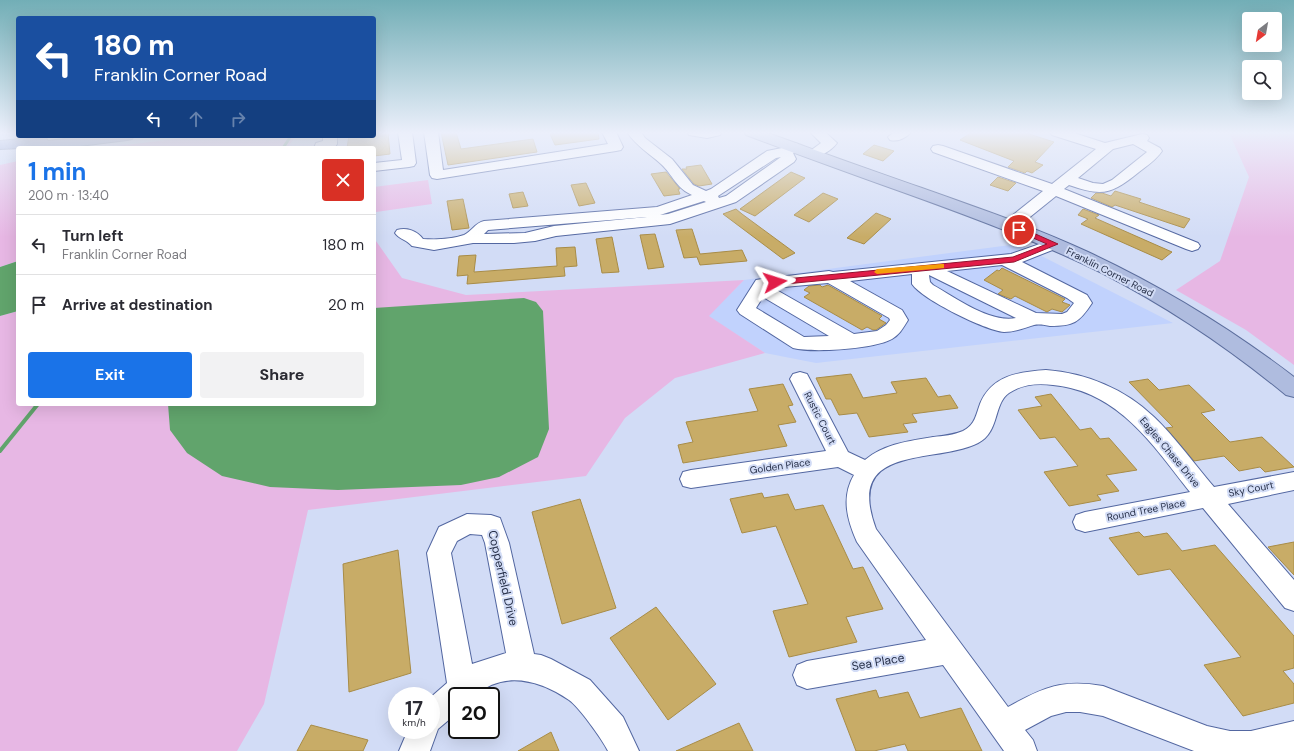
<!DOCTYPE html>
<html lang="en">
<head>
<meta charset="utf-8">
<style>
  body { margin:0; font-family:"DM Sans",sans-serif; background:#f2f2f3; color:#2b2b33; height:100vh; display:flex; flex-direction:column; font-size:15px; white-space:nowrap }
  * { box-sizing:border-box; margin:0 }
  p { font-size:13px; color:#7c7c81 }
  .icon { flex:none; width:22px; height:22px; fill:none; stroke:currentColor; stroke-width:2; stroke-linecap:round; stroke-linejoin:round }
  .map { position:relative; flex:1; overflow:hidden }
  .drawer { position:absolute; left:16px; top:146px; width:360px; height:260px; display:flex; flex-direction:column; background:#fff; border-radius:4px; box-shadow:0 4px 16px #0002 }
  .drawer>* { flex:none }
  .hud { position:absolute; left:16px; top:16px; width:360px; height:122px; border-radius:4px; box-shadow:0 4px 16px #0002; background:#1a4fa0; color:#fff; overflow:hidden }
  .needle { width:26px; rotate:211deg }
  .tools { position:absolute; left:1242px; top:12px; display:grid; gap:8px }
  .tools a { display:grid; place-items:center; width:40px; height:40px; border-radius:4px; background:#fff; box-shadow:0 4px 16px #0002; font-size:20px }
  .speed { position:absolute; left:388px; top:687px; display:flex; gap:8px; font-size:20px; font-weight:700; text-align:center }
  .speed>* { display:grid; place-content:center; width:52px; height:52px; border-radius:50%; background:#fff; box-shadow:0 4px 16px #0002; line-height:1 }
  .speed small { font-size:10px; font-weight:400 }
  .speed .limit { border:2px solid #111; border-radius:6px; background:#fff; color:#111 }
  .pin { position:absolute; display:grid; place-items:center; width:34px; height:34px; color:#fff; margin:-17px; border:2px solid #fff; border-radius:50%; box-shadow:0 1px 4px #0007 }
  .me { position:absolute; width:44px; margin:-22px; rotate:84deg; stroke-linejoin:round; filter:drop-shadow(0 0 3px #0008) }
  .turn { display:flex; align-items:center; gap:14px; height:84px; padding:0 12px; font-size:18px }
  .turn .icon { width:52px; height:52px; stroke-width:2.5 }
  .turn b { display:block; font-size:28px; line-height:34px }
  .lanes { display:flex; align-items:center; height:38px; padding:0 12px; background:#0003; justify-content:center; gap:20px; direction:ltr }
  .lanes .off { opacity:.35 }
  .round { display:grid; place-items:center; flex:none; width:42px; height:42px; border-radius:4px; background:#f2f2f3 }
  .summary { display:flex; align-items:center; justify-content:space-between; height:68px; padding:0 12px }
  h1 { font-size:24px; font-weight:700; line-height:30px; color:#1a73e8 }
  .button { display:flex; gap:8px; margin-top:auto; padding:8px 12px }
  .button a { flex:1; height:46px; border-radius:4px; background:#1a73e8; color:#fff; font-size:16px; font-weight:700; line-height:46px; text-align:center }
  .button a+a { background:#f2f2f3; color:#2b2b33 }
  ul { padding:0; list-style:none }
  li { display:flex; align-items:center; gap:12px; height:60px; padding:0 12px; border-top:1px solid #e1e1e2 }
  li div { flex:1 }
  li b { display:block; font-size:15px }
  li em { font-style:normal }
  .map>svg:first-child { display:block }
  .built { fill:#c1d2fd }
  .green { fill:#e7b7e4 }
  .water { fill:#61a46c }
  .lines { fill:none; stroke-linecap:round; stroke-linejoin:round }
  .stream-far1 { stroke:#61a46c; stroke-width:3 }
  .stream { stroke:#61a46c; stroke-width:4 }
  .building { fill:#c8ac67; stroke:#a88c47 }
  .minor-casing { stroke:#5367a1; stroke-width:2 }
  .major-casing { stroke:#5c6e9d; stroke-width:2 }
  .highway-casing { stroke:#5c6e9d; stroke-width:2 }
  .minor { fill:#fff; fill-rule:evenodd }
  .major { fill:#afbcdf; fill-rule:evenodd }
  .highway { fill:#798fca; fill-rule:evenodd }
  .route { fill:#e11d48; stroke:#92132f }
  .slow { fill:#f59e0b }
  .labels { text-anchor:middle; dominant-baseline:central; stroke-width:4; stroke-linejoin:round; paint-order:stroke }
  .street-label { font-size:10px; fill:#273049; stroke:#d2dcf6 }
  .near-street-label { font-size:12px; fill:#273049; stroke:#d2dcf6 }
</style>
</head>
<body>
<div class="map">
<svg width="1294" height="751" viewBox="0 0 1294 751">
  <rect width="100%" height="100%" fill="#d2dcf6"/>
  <path class="built" d="M1018,244L1173,323L816,363L765,353L708,316L744,280Z"/>
  <path class="green" d="M1223,132H1294V365L1246,330L1176,290L1220,261L1249,177L1230,135Z
    M199,136H296L287,148H101Z
    M18,161V261L0,267V165Z
    M428,180L432,204L376,212V241L402,278L466,295L744,280L709,316L765,353L675,378L625,418L586,476L308,510L264,704L237,751H0V316L18,311V404H374V187Z"/>
  <path class="water" d="M18,261V311L0,316V267Z
    M524,298L536,302L543,311L549,429L538,457L499,477L461,485L338,490L270,487L222,476L187,453L170,430L168,404H374V308Z"/>
  <g class="lines">
    <path class="stream-far1" d="M283,148L291,136"/>
    <path class="stream" d="M0,451L38,404"/>
  </g>
  <path class="building" d="M374,132H388L390,154L374,156V148H347L349,136H374Z
    M441,132H456L461,149L533,139L537,152L448,165Z
    M565,132H598L599,139L555,145L550,134Z
    M972,132H1023L1054,142L1035,162L1043,165L1032,173L1027,171L1025,173L1008,167L1014,161L960,140Z
    M874,145L894,151L883,161L863,154Z
    M701,165L712,184L699,186L694,184L682,169H687L686,167Z
    M666,172L680,189H678L680,194L664,196L651,174Z
    M791,172L805,178L755,216L740,209Z
    M998,177L1016,183L1008,191L990,185Z
    M586,183L595,203L579,206L571,185Z
    M1115,191L1141,199L1139,202L1190,219L1184,228L1115,205L1112,207L1091,198L1096,193H1102L1111,196Z
    M523,192L528,206L513,208L509,194Z
    M823,193L838,199L809,222L794,215Z
    M463,199L469,228L452,230L447,201Z
    M736,209L742,214L795,253L783,259L723,214Z
    M1083,209L1099,215L1095,218L1172,252L1162,260L1081,224L1088,219L1078,215Z
    M876,213L891,219L864,244L847,238Z
    M692,229L700,254L742,250L747,261L700,265L697,257L684,258L676,230Z
    M655,234L664,267L648,269L640,235Z
    M612,237L619,272L602,273L596,239Z
    M575,247L577,266L564,267L565,276L467,284L468,275L457,276L459,256L476,255L474,272L557,266L556,248Z
    M1002,268L1065,299L1062,302L1070,305L1062,312L1052,309L1047,312L1015,296L1011,299L998,294L1003,290L984,280L997,270L999,271Z
    M820,285L822,287L828,285L882,316L879,319L886,323L876,330H873L867,327L862,330L804,297L810,293L804,290L809,286Z
    M851,374L863,398L897,393L891,382L926,378L938,397L950,395L958,408L912,414L917,422L903,424L908,432L869,437L857,413L839,415L831,399H826L816,378Z
    M1148,379L1159,390L1189,385L1215,410L1201,413L1230,442L1262,437L1294,467L1265,472L1260,467L1239,471L1224,456L1194,461L1166,428L1173,427L1129,382Z
    M783,384L793,405L788,406L796,422L778,425L787,446L683,463L678,445L693,442L686,422L758,411L749,389Z
    M1051,394L1080,430L1091,428L1100,439L1109,438L1137,470L1106,475L1119,491L1097,495L1101,500L1069,506L1044,472L1078,466L1055,437L1040,439L1018,410L1042,406L1035,397Z
    M762,493L764,498L788,494L795,510L823,505L853,569L863,567L883,609L846,617L857,642L789,657L773,611L808,604L776,526L742,533L730,499Z
    M580,499L616,608L562,624L532,512Z
    M1139,532L1144,537L1167,533L1182,551L1215,545L1294,636V668L1283,671L1294,684V703L1243,716L1204,665L1241,657L1170,569L1138,575L1109,538Z
    M1294,542V575L1268,547Z
    M398,550L411,673L349,692L343,564Z
    M656,607L716,684L668,720L610,638Z
    M876,690L879,698L908,692L920,718L961,708L982,751H908L905,744L874,751H856L836,699Z
    M739,723L753,751H676Z
    M311,725L368,740L363,751H297Z
    M551,732L559,751H518Z"/>
  <g class="lines">
    <g class="minor-casing">
      <path id="minor" d="M398,132H412L416,163L414,166L409,167L374,171V163L402,160Z
        M424,132H438L443,170L608,144L602,132H616L623,147L621,150L616,151L437,179L432,178L430,175Z
        M627,132H641L645,138L672,159L693,185L706,191L711,189L767,151L782,148L793,143L798,144L800,147L793,153L796,159L794,162L736,202L670,224L556,236L535,241L514,243H473L434,250L412,246C407,240 399,239 395,233L397,230C407,227 417,231 423,239C436,240 452,239 464,235C471,232 475,223 484,221L657,207L692,195C676,188 673,175 661,164C649,153 637,147 627,132ZM781,157L726,196L719,198L718,196L776,158ZM704,201L706,202L668,214L660,215ZM647,217L554,226L525,233L484,234L488,230Z
        M687,132H722L720,135L707,138L689,135Z
        M810,132H825L837,143C831,151 818,159 808,157L806,154L821,143Z
        M894,132H911C906,138 898,142 890,140L888,137Z
        M1050,132H1071L1105,143L1142,134L1147,135L1149,138L1147,141L1160,148L1162,151C1156,160 1148,165 1139,172C1112,194 1103,197 1069,185L1064,189L1198,243L1200,246L1198,249L1192,251L1186,249L1056,196L1015,229L1009,231L1003,229L1001,226L1003,223L1043,191L933,152L931,149L933,146L938,145L943,146L1052,184L1096,149L1052,135ZM1133,144L1147,152L1112,180L1103,184L1093,183L1078,178L1113,149Z
        M323,136H337V144L335,147L314,148L316,143L323,141Z
        M1054,239L1060,241L1062,244L1060,247L1022,262L1087,295L1092,303C1079,323 1073,326 1050,326C1045,325 1039,324 1034,325C1024,328 1015,332 1004,332C985,330 923,300 912,284V274L850,281L902,310L908,320C903,328 900,334 892,339C874,349 813,353 793,348L740,314L737,310L756,280L762,279L829,271L833,272L1011,254ZM1002,265L1067,298L1074,303L1067,312L1062,314L1036,313L947,271ZM929,275L1016,318C989,323 956,298 933,285L930,282ZM828,283L889,318L890,320L886,325L877,331L854,334L773,288ZM763,297L829,336L804,337L756,308Z
        M1046,370C1086,373 1125,389 1154,417C1175,437 1195,465 1214,487L1294,472V490L1228,504L1294,580V611L1285,608L1203,508L1085,532L1076,529L1073,522L1076,515L1085,512L1190,492C1153,445 1118,391 1053,385C1039,383 1022,384 1009,393C993,404 1000,432 978,443C933,465 844,443 876,529L1008,707C1044,687 1062,679 1103,686L1207,726L1230,731H1251L1294,721V751H1194L1103,716L1080,712H1066L1051,716L1025,730L1033,740L1037,751H1004L943,665L807,689L797,685L793,675L797,665L807,661L926,640L857,542C847,520 841,497 854,475L838,467L691,488L683,486L680,479L683,472L691,470L826,451L790,379L793,374L800,372L807,374L848,452L865,460C884,444 909,441 933,437C943,436 954,435 963,431C975,425 976,415 980,404C992,375 1019,372 1046,370Z
        M467,514L491,515L500,518L509,543L534,654L541,655L551,659L590,680L623,717L639,751H608C602,739 579,707 569,700C540,680 503,670 475,696H457V713L438,729L430,751H399L408,730H431V697L447,683L427,553L439,527ZM470,534L482,535L485,543L506,653L472,664L451,553L457,541Z"/>
    </g>
    <g class="major-casing">
      <path id="major" d="M744,132H765C818,151 870,170 922,188C978,208 1034,227 1088,252C1161,286 1230,328 1294,377V397L1286,395C1229,348 1168,307 1102,273C1039,242 974,218 908,194C854,175 800,155 746,135Z"/>
    </g>
    <g class="highway-casing">
      <path id="highway" d="M90,136H134L132,139L127,140L64,148H20L0,149V141L41,137L46,138L48,141Z"/>
    </g>
    <use href="#minor" class="minor"/>
    <use href="#major" class="major"/>
    <use href="#highway" class="highway"/>
  </g>
  <linearGradient id="sky" x2="0" y2="1"><stop stop-color="#72aeb6"/><stop offset="0.56" stop-color="#ebeffb"/><stop offset="1" stop-color="#ebeffb" stop-opacity="0"/></linearGradient>
  <rect width="1294" height="237" fill="url(#sky)"/>
  <path class="route" d="M1017,228H1022L1058,244L1014,262L775,285L771,282L775,280L1013,257L1047,244L1017,231Z"/>
  <path class="slow" d="M941,264H944V268L877,274L874,272L877,269Z"/>
  <g class="labels">
    <g class="street-label">
      <text transform="translate(1110 272) rotate(27)">Franklin Corner Road</text>
      <text transform="translate(820 418) rotate(63)">Rustic Court</text>
      <text transform="translate(1170 452) rotate(50)">Eagles Chase Drive</text>
      <text transform="translate(780 466) rotate(-8)">Golden Place</text>
      <text transform="translate(1251 489) rotate(-11)">Sky Court</text>
      <text transform="translate(1146 510) rotate(-11)">Round Tree Place</text>
    </g>
    <g class="near-street-label">
      <text transform="translate(503 578) rotate(77)">Copperfield Drive</text>
      <text transform="translate(878 662) rotate(-10)">Sea Place</text>
    </g>
  </g>
</svg>
<div class="tools">
<a><svg class="needle" viewBox="-14 -14 28 28"><path d="M0-13l5 13h-10z" fill="#e53935"/><path d="M0 13l5-13h-10z" fill="#7c7c81"/></svg></a>
<a><svg class="icon" aria-label="search" viewBox="0 0 24 24"><circle cx="10" cy="10" r="6"/><path d="M15 15l6 6"/></svg></a>
</div>
<div class="speed"><div>17<small>km/h</small></div><div class="limit">20</div></div>
<div class="pin" style="left:1019px;top:230px;background:#d93025"><svg class="icon" aria-label="arrive" viewBox="0 0 24 24"><path d="M6 21V4h12l-3 4 3 4H6"/></svg></div>
<svg class="me" style="left:775px;top:282px" viewBox="-20 -20 40 40"><path d="M0-17L14 15 0 8-14 15z" fill="#e11d48" stroke="#fff" stroke-width="4"/></svg>
<div class="hud">
<div class="turn"><svg class="icon" aria-label="left" viewBox="0 0 24 24"><path d="M17 20v-9H6M10 6l-5 5 5 5"/></svg><div><b>180 m</b>Franklin Corner Road</div></div>
<div class="lanes"><svg class="icon" aria-label="left" viewBox="0 0 24 24"><path d="M17 20v-9H6M10 6l-5 5 5 5"/></svg><svg class="icon off" aria-label="ahead" viewBox="0 0 24 24"><path d="M12 20V5M6 11l6-6 6 6"/></svg><svg class="icon off" aria-label="right" viewBox="0 0 24 24"><path d="M7 20v-9h11M14 6l5 5-5 5"/></svg></div>
</div>
<section class="drawer">
<div class="summary"><div><h1>1 min</h1><p>200 m · 13:40</p></div><a class="round" style="background:#d93025;color:#fff"><svg class="icon" aria-label="close" viewBox="0 0 24 24"><path d="M6 6l12 12M18 6L6 18"/></svg></a></div>
<ul>
<li><svg class="icon" aria-label="left" viewBox="0 0 24 24"><path d="M17 20v-9H6M10 6l-5 5 5 5"/></svg><div><b>Turn left</b><p>Franklin Corner Road</p></div><em>180 m</em></li>
<li><svg class="icon" aria-label="arrive" viewBox="0 0 24 24"><path d="M6 21V4h12l-3 4 3 4H6"/></svg><div><b>Arrive at destination</b></div><em>20 m</em></li>
</ul>
<div class="button"><a>Exit</a><a>Share</a></div>
</section>
</div>
</body>
</html>
